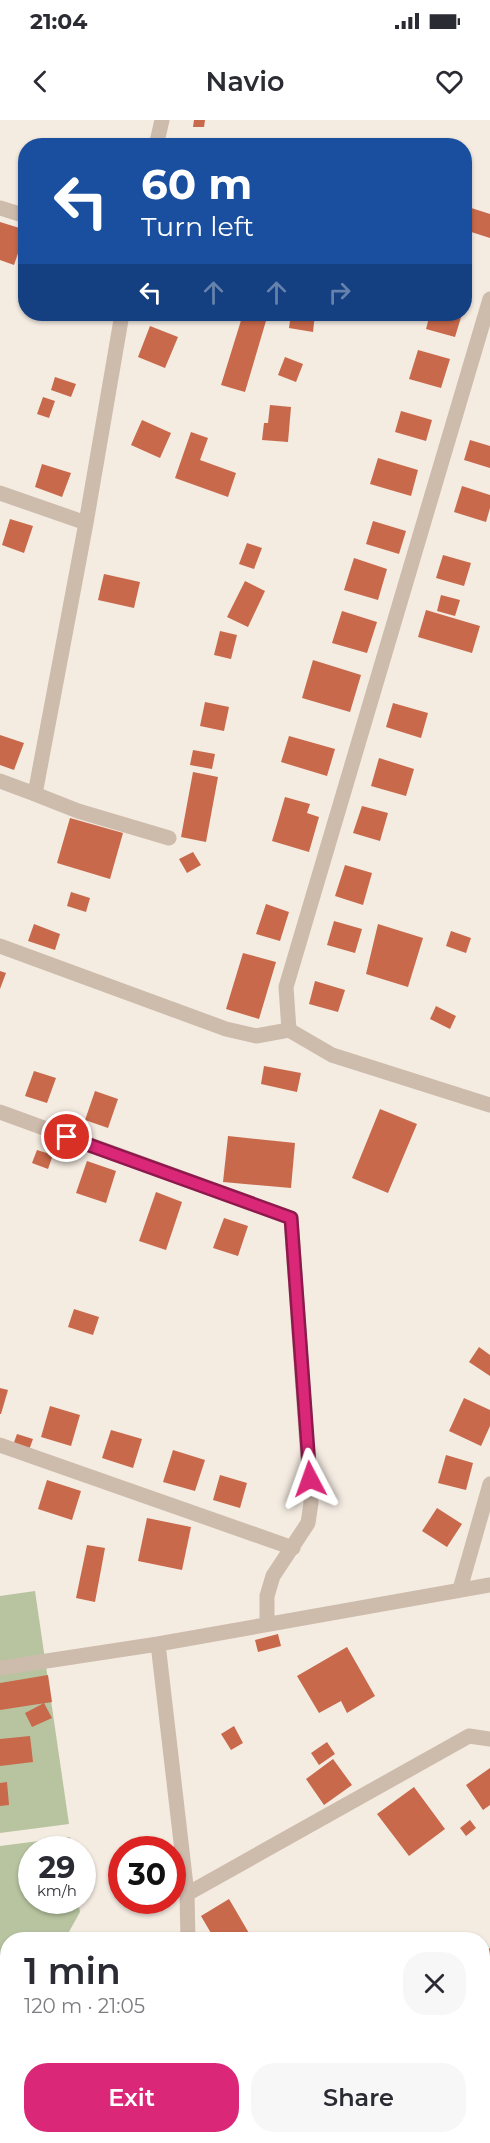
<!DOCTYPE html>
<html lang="en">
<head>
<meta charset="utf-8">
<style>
  body { margin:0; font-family:Montserrat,sans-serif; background:#f7f7f7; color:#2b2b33; height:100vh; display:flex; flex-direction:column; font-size:22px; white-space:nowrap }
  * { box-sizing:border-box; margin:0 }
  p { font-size:20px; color:#7c7c81 }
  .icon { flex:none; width:33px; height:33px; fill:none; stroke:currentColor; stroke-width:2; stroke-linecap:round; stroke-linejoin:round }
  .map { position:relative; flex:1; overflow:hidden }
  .side { position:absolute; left:0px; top:1812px; width:490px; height:212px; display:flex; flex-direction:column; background:#fff; border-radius:24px 24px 0 0; box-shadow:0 2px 4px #0004 }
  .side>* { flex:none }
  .hud { position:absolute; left:18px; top:18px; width:454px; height:183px; border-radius:24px; box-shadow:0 2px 4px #0004; background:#1a4fa0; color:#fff; overflow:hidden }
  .speed { position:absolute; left:18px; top:1716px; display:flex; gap:12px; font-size:30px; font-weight:700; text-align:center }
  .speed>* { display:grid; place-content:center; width:78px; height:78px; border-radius:50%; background:#fff; box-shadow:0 2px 4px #0004; line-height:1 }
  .speed small { font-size:15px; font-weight:400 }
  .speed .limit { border:9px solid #d22; background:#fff; color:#111 }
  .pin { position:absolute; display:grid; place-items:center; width:51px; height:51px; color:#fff; margin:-26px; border:3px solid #fff; border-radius:50%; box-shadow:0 2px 6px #0007 }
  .me { position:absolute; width:66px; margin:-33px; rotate:356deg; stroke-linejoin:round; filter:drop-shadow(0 0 4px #0008) }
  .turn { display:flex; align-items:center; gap:21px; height:126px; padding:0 24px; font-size:27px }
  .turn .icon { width:78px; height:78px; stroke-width:2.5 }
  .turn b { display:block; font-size:42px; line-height:51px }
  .lanes { display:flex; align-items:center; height:57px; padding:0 24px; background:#0003; justify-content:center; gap:30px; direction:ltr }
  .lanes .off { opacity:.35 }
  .round { display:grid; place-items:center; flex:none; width:63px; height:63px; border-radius:24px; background:#f7f7f7 }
  .overview { display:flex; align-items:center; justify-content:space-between; height:102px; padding:0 24px }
  h1 { font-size:36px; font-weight:600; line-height:45px }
  .action { display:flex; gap:12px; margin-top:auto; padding:12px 24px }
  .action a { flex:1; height:69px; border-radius:24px; background:#db2777; color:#fff; font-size:24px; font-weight:600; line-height:69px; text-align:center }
  .action a+a { background:#f7f7f7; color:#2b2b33 }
  .status { display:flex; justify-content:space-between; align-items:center; height:42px; padding:0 30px; background:#fff; direction:ltr }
  .status svg { height:16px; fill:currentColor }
  header { display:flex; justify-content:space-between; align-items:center; height:78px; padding:0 24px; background:#fff; font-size:27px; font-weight:600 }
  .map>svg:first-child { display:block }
  .green { fill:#b8c4a0 }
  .building { fill:#c8694b }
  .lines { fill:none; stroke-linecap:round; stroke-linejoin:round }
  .lane { stroke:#cdbbac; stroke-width:15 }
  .street { stroke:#cdbbac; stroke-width:15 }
  .route-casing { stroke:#8e194d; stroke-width:15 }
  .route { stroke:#db2777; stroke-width:10 }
</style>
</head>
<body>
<div class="status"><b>21:04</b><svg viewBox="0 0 49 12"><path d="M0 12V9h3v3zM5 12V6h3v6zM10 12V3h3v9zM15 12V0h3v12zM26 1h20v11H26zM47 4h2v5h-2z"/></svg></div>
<header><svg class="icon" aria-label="back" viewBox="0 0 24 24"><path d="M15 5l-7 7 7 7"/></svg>Navio<svg class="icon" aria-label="heart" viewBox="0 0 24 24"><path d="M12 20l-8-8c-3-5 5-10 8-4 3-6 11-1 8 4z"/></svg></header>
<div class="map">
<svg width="490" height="2023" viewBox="0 0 490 2023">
  <rect width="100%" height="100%" fill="#f4ebe1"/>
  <path class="green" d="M35,1471L69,1704L0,1713V1476Z
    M70,1717L72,1729L32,1730V1780L78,1781L80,1792L65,1819L8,1820L7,1875L0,1878V1726Z"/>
  <path class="building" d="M194,0H205L204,7H193Z
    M24,61H26V82L20,81Z
    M465,86L490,94V118L465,110Z
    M0,102L26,110L14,145L0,140Z
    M243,194H268L245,272L221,265Z
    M291,194H315L313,212L289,208Z
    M430,194H462L455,217L426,209Z
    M150,206L178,217L165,248L138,237Z
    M418,230L450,239L441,268L409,259Z
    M285,237L303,244L296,262L278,255Z
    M55,257L76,264L71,277L51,270Z
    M43,277L55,281L49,298L37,294Z
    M270,285L291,287L288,322L262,320L264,303H268Z
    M401,291L432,300L426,321L395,312Z
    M142,300L171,313L160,338L131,325Z
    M191,312L208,318L200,340L236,353L228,377L175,358Z
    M470,320L490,326V348L464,340Z
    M378,338L418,350L411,376L370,364Z
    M42,344L71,353L62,377L35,367Z
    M462,366L490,375V388L486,402L454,392Z
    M10,399L33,406L24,433L2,425Z
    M373,401L406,411L399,434L366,424Z
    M247,423L262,428L254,449L239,444Z
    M443,435L471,443L464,466L436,458Z
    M354,438L387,449L378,480L344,470Z
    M104,454L140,462L134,488L98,480Z
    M245,461L265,471L248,507L227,497Z
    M441,475L460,480L455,496L437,491Z
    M426,490L480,506L472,533L418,517Z
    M342,491L377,502L367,533L332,523Z
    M220,511L237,515L231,539L214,535Z
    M313,540L361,555L350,592L302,578Z
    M205,582L229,587L224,611L200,606Z
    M393,583L428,593L421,618L386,607Z
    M0,615L24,623L14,650L0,645Z
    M289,616L335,629L327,656L281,642Z
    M193,630L215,634L212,649L190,645Z
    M379,638L414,649L406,676L371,666Z
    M193,652L218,657L206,722L181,717Z
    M285,677L310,684L307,693L319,697L309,732L272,721Z
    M362,686L388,693L380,721L353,713Z
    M70,698L123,713L110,759L57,743Z
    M193,732L201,745L187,753L179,739Z
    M345,745L372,753L363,785L335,776Z
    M71,772L90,778L86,792L67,786Z
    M266,784L289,792L280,821L256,814Z
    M334,801L362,809L355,833L327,825Z
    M34,804L60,814L55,830L28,821Z
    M378,804L423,818L408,867L366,854Z
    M451,811L471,818L466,833L446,826Z
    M243,833L276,842L259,899L226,889Z
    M0,851L6,853L0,869Z
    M315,861L345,870L338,892L309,884Z
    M436,886L456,896L450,909L430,899Z
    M264,946L301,953L297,972L261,964Z
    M34,951L56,958L47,983L25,976Z
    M95,971L118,979L108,1008L85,1000Z
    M380,989L417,1004L388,1073L352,1058Z
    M228,1016L295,1023L291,1068L223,1062Z
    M37,1030L53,1035L48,1049L32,1043Z
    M87,1041L116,1051L106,1083L76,1073Z
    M156,1072L182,1082L166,1130L139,1121Z
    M224,1098L248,1106L238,1136L213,1128Z
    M74,1189L99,1197L93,1215L68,1207Z
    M479,1227L490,1235V1256L469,1242Z
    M0,1268L8,1270L1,1294H0Z
    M464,1278L490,1290V1306L481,1326L449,1311Z
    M50,1286L80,1295L71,1326L41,1317Z
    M111,1310L142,1319L133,1348L102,1338Z
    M17,1314L33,1319L29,1330L13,1325Z
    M173,1330L205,1340L195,1371L163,1362Z
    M446,1335L473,1343L466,1370L438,1363Z
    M220,1355L247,1363L240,1388L213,1380Z
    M47,1360L81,1371L72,1400L38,1389Z
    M437,1388L462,1404L447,1427L422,1411Z
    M147,1398L191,1407L182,1450L138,1441Z
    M87,1425L105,1428L95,1482L76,1478Z
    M278,1514L281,1526L258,1532L255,1520Z
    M347,1527L375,1576L347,1593L341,1581L319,1593L297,1556Z
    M48,1555L52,1582L0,1590V1563Z
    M44,1583L52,1598L32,1607L25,1593Z
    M234,1606L243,1623L231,1630L221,1614Z
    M30,1616L33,1642L0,1646V1619Z
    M327,1622L335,1634L319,1645L311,1633Z
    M333,1639L352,1665L324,1685L306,1659Z
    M490,1648V1685L483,1690L466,1665Z
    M7,1662L9,1685L0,1686V1663Z
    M414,1667L445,1709L409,1736L377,1694Z
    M470,1700L476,1708L466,1716L460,1708Z
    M229,1779L253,1820H215L201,1796Z
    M490,1828V1885L483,1873V1833Z
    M398,2016H450L441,2023H404Z
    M355,2017L359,2023H345Z"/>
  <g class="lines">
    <path class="lane" d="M156,26L162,0
      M35,674L78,691L169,718
      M0,826L226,909L256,916L289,910"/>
    <path class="street" d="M0,88L26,96
      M490,179L286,867L289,910L332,935L490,985
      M0,373L86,403
      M0,661L35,674L86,403L122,194
      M0,992L291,1098L311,1383L308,1403L273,1456L267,1476V1504
      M0,1325L293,1428
      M460,1469L490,1364
      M158,1524L187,1774
      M0,1548L158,1524L490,1465
      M188,1820L187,1774L469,1616L490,1619
      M483,1924L490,1920
      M0,1933L8,1934
      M305,2023L317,2016"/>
  </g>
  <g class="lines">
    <g class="route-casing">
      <path id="route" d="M67,1017L291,1098L310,1359"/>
    </g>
    <use href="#route" class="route"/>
  </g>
</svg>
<div class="speed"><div>29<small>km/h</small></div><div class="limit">30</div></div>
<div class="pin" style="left:67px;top:1017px;background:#d93025"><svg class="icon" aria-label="arrive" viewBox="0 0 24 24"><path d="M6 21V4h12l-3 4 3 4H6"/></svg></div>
<svg class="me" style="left:310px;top:1359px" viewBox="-20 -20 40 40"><path d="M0-17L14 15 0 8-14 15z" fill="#db2777" stroke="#fff" stroke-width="4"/></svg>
<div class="hud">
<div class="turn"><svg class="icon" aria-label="left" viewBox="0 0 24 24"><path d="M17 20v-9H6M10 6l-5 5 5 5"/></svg><div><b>60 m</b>Turn left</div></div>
<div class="lanes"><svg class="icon" aria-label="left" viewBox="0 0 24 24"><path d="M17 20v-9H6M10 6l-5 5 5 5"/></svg><svg class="icon off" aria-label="ahead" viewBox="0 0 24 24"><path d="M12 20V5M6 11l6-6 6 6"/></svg><svg class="icon off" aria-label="ahead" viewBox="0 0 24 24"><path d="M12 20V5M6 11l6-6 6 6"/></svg><svg class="icon off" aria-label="right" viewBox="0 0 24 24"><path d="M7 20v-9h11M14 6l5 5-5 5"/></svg></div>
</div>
<section class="side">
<div class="overview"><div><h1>1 min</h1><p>120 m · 21:05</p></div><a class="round"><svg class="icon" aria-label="close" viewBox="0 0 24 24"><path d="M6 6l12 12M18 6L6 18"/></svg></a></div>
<div class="action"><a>Exit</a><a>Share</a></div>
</section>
</div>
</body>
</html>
